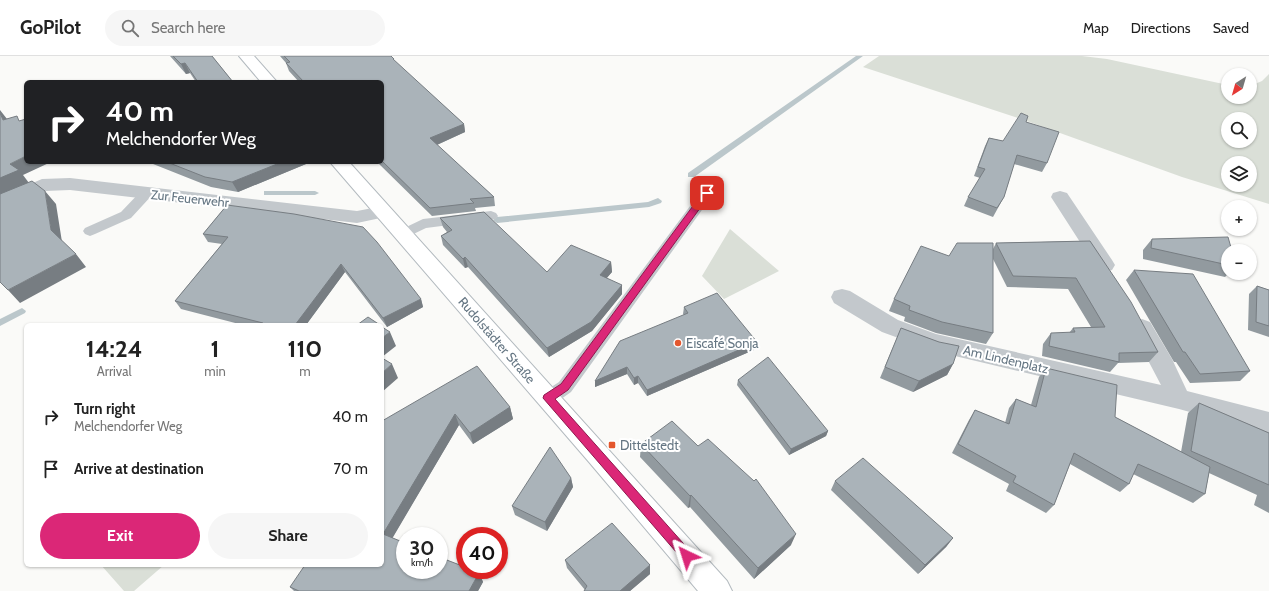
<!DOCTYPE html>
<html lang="en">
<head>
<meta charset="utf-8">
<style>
  body { margin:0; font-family:Cabin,sans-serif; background:#f6f6f6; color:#222; height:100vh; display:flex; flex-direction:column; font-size:15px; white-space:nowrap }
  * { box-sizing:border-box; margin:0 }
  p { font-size:13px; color:#767676 }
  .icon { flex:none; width:22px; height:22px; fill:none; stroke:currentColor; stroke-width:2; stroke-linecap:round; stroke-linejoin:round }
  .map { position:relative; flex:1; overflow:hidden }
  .details { position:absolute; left:24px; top:267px; width:360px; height:244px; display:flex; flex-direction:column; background:#fff; border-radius:6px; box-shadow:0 1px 3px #0004 }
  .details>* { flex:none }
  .top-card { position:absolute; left:24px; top:24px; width:360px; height:84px; border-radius:6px; box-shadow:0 1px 3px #0004; background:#202124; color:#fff; overflow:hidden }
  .needle { width:26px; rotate:217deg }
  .tools { position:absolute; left:1221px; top:12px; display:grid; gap:8px }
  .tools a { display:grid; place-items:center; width:36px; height:36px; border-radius:50%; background:#fff; box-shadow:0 1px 3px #0004; font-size:20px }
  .speed { position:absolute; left:396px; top:471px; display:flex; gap:8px; font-size:20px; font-weight:700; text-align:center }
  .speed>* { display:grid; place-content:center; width:52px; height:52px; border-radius:50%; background:#fff; box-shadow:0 1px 3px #0004; line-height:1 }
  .speed small { font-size:10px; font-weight:400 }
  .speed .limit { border:6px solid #d22; background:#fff; color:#111 }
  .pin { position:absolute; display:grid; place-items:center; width:34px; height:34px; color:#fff; margin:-17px; border-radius:8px; box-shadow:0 2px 6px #0006 }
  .me { position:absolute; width:44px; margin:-22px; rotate:319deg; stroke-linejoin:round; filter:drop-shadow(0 0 3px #0008) }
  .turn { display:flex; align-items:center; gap:14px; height:84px; padding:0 16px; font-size:18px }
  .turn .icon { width:52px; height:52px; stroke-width:2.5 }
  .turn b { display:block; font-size:28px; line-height:34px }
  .eta { display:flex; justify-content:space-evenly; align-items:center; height:68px; text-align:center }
  .eta b { font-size:24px; font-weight:800; line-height:28px }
  .action { display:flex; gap:8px; margin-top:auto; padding:8px 16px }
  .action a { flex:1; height:46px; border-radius:24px; background:#db2777; color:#fff; font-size:16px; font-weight:800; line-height:46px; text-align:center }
  .action a+a { background:#f6f6f6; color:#222 }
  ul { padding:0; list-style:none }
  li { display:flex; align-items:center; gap:12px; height:52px; padding:0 16px }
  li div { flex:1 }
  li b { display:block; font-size:15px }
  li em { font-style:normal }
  header { display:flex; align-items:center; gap:24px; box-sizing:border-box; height:56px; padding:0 20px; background:#fff; border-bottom:1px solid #e0e0e0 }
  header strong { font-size:19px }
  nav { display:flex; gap:22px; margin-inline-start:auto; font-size:14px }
  .search { width:280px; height:36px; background:#f6f6f6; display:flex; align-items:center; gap:10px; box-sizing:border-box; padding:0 14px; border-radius:22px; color:#767676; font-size:15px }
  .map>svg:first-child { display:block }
  .green { fill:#dadfd7; fill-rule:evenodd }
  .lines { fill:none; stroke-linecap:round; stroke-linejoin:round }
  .stream { fill:#bbc7cb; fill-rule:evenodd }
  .secondary-casing { stroke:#b3babf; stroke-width:2 }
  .lane { fill:#c3c8cc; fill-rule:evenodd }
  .street { fill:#c3c8cc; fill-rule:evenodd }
  .secondary { fill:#fff; fill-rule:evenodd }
  .wall { fill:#929a9f }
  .shaded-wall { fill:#777d82 }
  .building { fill:#aab3b9; stroke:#777d82 }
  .route { fill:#db2777; stroke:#8e194d }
  .poi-dot { fill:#e4572e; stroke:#fff; stroke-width:1.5 }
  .labels { text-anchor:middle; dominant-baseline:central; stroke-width:4; stroke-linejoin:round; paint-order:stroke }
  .street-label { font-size:13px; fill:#657683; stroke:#fff }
  .poi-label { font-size:13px; fill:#657683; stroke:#fff; text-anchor:start }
</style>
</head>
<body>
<header>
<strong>GoPilot</strong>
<div class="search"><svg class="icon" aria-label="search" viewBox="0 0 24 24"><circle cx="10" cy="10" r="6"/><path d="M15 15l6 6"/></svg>Search here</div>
<nav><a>Map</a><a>Directions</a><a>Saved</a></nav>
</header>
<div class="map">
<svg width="1269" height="535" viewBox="0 0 1269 535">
  <rect width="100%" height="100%" fill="#fafaf8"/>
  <path class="green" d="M879,0H1082L1107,3L1228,29V41H1250V30L1262,25L1269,18V148L1182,121L1024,64L863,11ZM1228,63H1250V85H1228ZM1228,107H1250V129H1228Z
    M730,173L779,215L724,243L702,220Z
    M101,509H164L134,535H124Z"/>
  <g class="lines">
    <path class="stream" d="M856,0H863L694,121H688V117Z
      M264,135H315L319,137L315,139H264Z
      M658,142L662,145L661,147L649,151L497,167L493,164L497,161L648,146Z
      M22,252L26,255L25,257L0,270V263Z"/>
    <g class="secondary-casing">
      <path id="secondary" d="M239,0H254L277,26H261Z
        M330,106H349L727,525L732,535H698L589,406Z"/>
    </g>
    <path class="lane" d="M147,133L152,134L154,137L131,162L95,178L90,180L85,178L83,175L85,172L121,156L142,134Z
      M707,133L712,134L714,137L712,140L571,336C562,342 553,351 542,347L539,342L542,337L559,326L702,134Z
      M491,155L496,157L498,160L496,163L426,172L403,183L398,181L396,178L398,175L423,163Z"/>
    <path class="street" d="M70,122L357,155L383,150L390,152L393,156L390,160L357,167L70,134L45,135L0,154V141L42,123Z
      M1060,135L1067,137L1112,204L1115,209L1112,214L1105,216L1098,214L1051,141L1053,137Z
      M842,233L850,235L898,264L936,278L1161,329L1131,272L1134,266L1142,263L1150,266L1172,303L1187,335L1269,356V378L1179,353L934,295L882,276L834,247L831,241L834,235Z"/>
    <use href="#secondary" class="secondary"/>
  </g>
  <path class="wall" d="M170,0H212L233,26H196L190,17L186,18Z
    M280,0H391L395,6L464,68L465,76L437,89L494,141L495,150L475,152L476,155L432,160L377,106H382V26H299L289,15L286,7Z
    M1026,66L1047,107L1042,116L1014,108L1004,141L993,161L964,150L968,141L980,122L974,120L985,90L989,82L1003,85Z
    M148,106H305L306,108L238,136L211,131Z
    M227,149L421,243L423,251L387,271L345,216L306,269H243L181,253L175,245L222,188L208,186L203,178Z
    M440,162L547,216L611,206L612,216L606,222L622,238L592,275L549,301L468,211L465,212L443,189L441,180L447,176L443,171Z
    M1152,183L1228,195V217H1229L1225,221L1143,203V194Z
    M1090,185L1158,296L1149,306L1118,307L1110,316L1042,300L1043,288L1051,277H1069L1073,272L1091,271L1068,233L1007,231L993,203V277L986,288L936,277L904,265L905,261L889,255L894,243L949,200L993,193L996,187Z
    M1134,214L1250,315L1240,325L1190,327L1176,306H1174L1126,224Z
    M1257,230L1269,234V281L1248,274L1249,238Z
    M684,251L756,293L647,340L638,327L634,329L627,318L595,331V325L684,259L683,258Z
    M901,272L939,286L953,308L947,319L913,336L880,322Z
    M1046,312L1115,361L1181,396L1188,357L1199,347L1269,377V376V457L1254,449L1257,439L1209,417L1205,438L1193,447L1133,418L1129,428L1120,436L1070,408L1054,449L1046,457L1006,435L1009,428L952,397L969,364L975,354L1005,367L1009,352L1016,343L1031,349L1039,321Z
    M738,324L828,375L826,380L789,399L737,329Z
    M510,351L513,363L473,388L459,369L392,482L479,517L483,526L478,535H294L290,531L382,509V365Z
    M641,388L698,390L791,489L754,523L690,451L688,452L640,401Z
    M571,422L573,431L547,475L515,459L512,450Z
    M835,425L953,482L946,491L918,518L831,434Z
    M565,504L650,509V518L630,535H584L585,534L567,512Z"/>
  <path class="shaded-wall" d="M185,7L190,17L186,18L181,8Z
    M0,54L7,63L3,64L0,57Z
    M464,68L465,76L432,91L430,82Z
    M26,100V106H51L23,119L29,127L0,139V122L10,108Z
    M282,106H305L306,108L238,136L232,126Z
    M45,135L56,148L62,186L51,174Z
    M76,198L86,211L20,247L8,234Z
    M465,201L468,211L465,212L463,203Z
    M611,206L612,216L601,229L600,219Z
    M341,208L345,216L306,269H295Z
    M622,229V238L592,275L549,301L547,292Z
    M421,243L423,251L387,271L383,262Z
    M390,276L396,290L382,301V282Z
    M757,286L756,293L647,340V334Z
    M392,308L398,322L382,336V317Z
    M953,308L947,319L913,336L919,325Z
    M627,311V318L595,331V325Z
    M638,320V327L634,329V322Z
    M510,351L513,363L473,388L470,377Z
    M455,358L459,369L389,488L383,478Z
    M828,375L826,380L789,399L791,393Z
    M571,422L573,431L547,475L545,466Z
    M691,439L690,451L688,452L690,440Z
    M796,478L791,489L754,523L758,512Z
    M953,482L946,491L918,518L925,509Z
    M650,509V518L630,535H620Z
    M479,517L483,526L478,535H469Z"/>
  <path class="building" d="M173,0H212L233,26H198L185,7L181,8Z
    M284,0H391L394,3H393L464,68L430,82L494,141L470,143L474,147L430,152L382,105V26H304L286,7L290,6Z
    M0,57L3,64L17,60L19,65L26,63V100L10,108L19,114L0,122Z
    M1021,57L1028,60L1026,66L1059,76L1047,107L1017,99L1004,141L997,152L968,141L985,113L978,111L989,82L1003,85Z
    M167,106H282L232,126L205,121Z
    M32,125L45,135L51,174L76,198L8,234L0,226V138Z
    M227,149L294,158L363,171L377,186L421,243L383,262L341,208L295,269H261L263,267L175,245L228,181L203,178Z
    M484,156L547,216L571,189L611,206L600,219L622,229L591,266L547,292L465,201L463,203L441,180L452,174L440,162Z
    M1228,181L1232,195H1228V209L1151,192L1152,183Z
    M1090,185L1131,246L1158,296L1119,297V306L1049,290L1051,277L1075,276L1073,272L1105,271L1076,222L1013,220L996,187Z
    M957,187H993V277L942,266L909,254L910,250L894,243L921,190L949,200Z
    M1134,214L1193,218L1250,315L1200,318L1185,296H1183Z
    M1257,230L1269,234V270L1256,266Z
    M717,237L757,286L647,334L638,320L634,322L627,311L595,325L620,285L688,257L684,251Z
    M368,261L380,269H357Z
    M382,271L390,276L382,282Z
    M901,272L939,286L959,290L953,308L919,325L885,311Z
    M768,301L828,375L791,393L738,324Z
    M382,302L392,308L382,317Z
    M477,310L510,351L470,377L455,358L383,478L405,487V514H439V501L465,511V514H472L479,517L469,535H299L290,531L305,509H382V365Z
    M1046,312L1117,329L1115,361L1210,411L1205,438L1138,408L1129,428L1074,397L1054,449L1013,426L1016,420L958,388L975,354L1009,368L1016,343L1036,351Z
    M1199,347L1269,377V429L1191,395Z
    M672,365L698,390L708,383L754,425L756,423L796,478L758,512L691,439L690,440L641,388Z
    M550,391L571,422L545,466L512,450Z
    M863,402L953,482L925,509L835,425Z
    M612,467L650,509L620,535H584L587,530L565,504Z"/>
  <path class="route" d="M704,135H707L711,137L568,334L555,343L691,496L693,500L691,504L687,506L683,504L543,342L544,339L561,328Z"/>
  <g class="poi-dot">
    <circle cx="678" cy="287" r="4"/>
    <rect x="608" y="385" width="8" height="8" rx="2"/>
  </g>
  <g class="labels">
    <g class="street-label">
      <text transform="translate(190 142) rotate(6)">Zur Feuerwehr</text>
      <text transform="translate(497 284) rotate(49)">Rudolstädter Straße</text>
      <text transform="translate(1006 303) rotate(13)">Am Lindenplatz</text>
    </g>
    <g class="poi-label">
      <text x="686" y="287">Eiscafé Sonja</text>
      <text x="620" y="389">Dittelstedt</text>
    </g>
  </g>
</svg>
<div class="tools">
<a><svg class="needle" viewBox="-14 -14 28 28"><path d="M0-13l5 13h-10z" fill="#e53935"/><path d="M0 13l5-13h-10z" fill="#767676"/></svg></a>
<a><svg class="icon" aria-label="search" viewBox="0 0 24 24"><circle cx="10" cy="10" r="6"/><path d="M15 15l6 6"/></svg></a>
<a><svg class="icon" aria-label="layers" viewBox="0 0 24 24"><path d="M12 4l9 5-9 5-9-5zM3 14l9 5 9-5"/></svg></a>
<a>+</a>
<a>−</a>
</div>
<div class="speed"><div>30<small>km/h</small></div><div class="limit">40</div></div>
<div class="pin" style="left:707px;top:137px;background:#d93025"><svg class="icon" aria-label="arrive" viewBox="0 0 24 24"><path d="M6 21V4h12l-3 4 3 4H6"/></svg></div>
<svg class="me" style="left:687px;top:500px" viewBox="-20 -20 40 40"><path d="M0-17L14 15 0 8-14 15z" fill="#db2777" stroke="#fff" stroke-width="4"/></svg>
<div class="top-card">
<div class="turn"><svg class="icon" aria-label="right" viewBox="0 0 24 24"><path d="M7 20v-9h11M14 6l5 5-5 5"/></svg><div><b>40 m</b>Melchendorfer Weg</div></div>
</div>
<section class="details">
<div class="eta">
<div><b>14:24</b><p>Arrival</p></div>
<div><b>1</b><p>min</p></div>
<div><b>110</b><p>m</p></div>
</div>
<ul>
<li><svg class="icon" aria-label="right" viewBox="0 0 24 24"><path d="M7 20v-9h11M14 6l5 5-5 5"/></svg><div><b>Turn right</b><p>Melchendorfer Weg</p></div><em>40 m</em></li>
<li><svg class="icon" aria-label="arrive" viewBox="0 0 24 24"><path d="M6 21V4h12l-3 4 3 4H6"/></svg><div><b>Arrive at destination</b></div><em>70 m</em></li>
</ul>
<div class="action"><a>Exit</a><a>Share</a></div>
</section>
</div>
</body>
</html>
